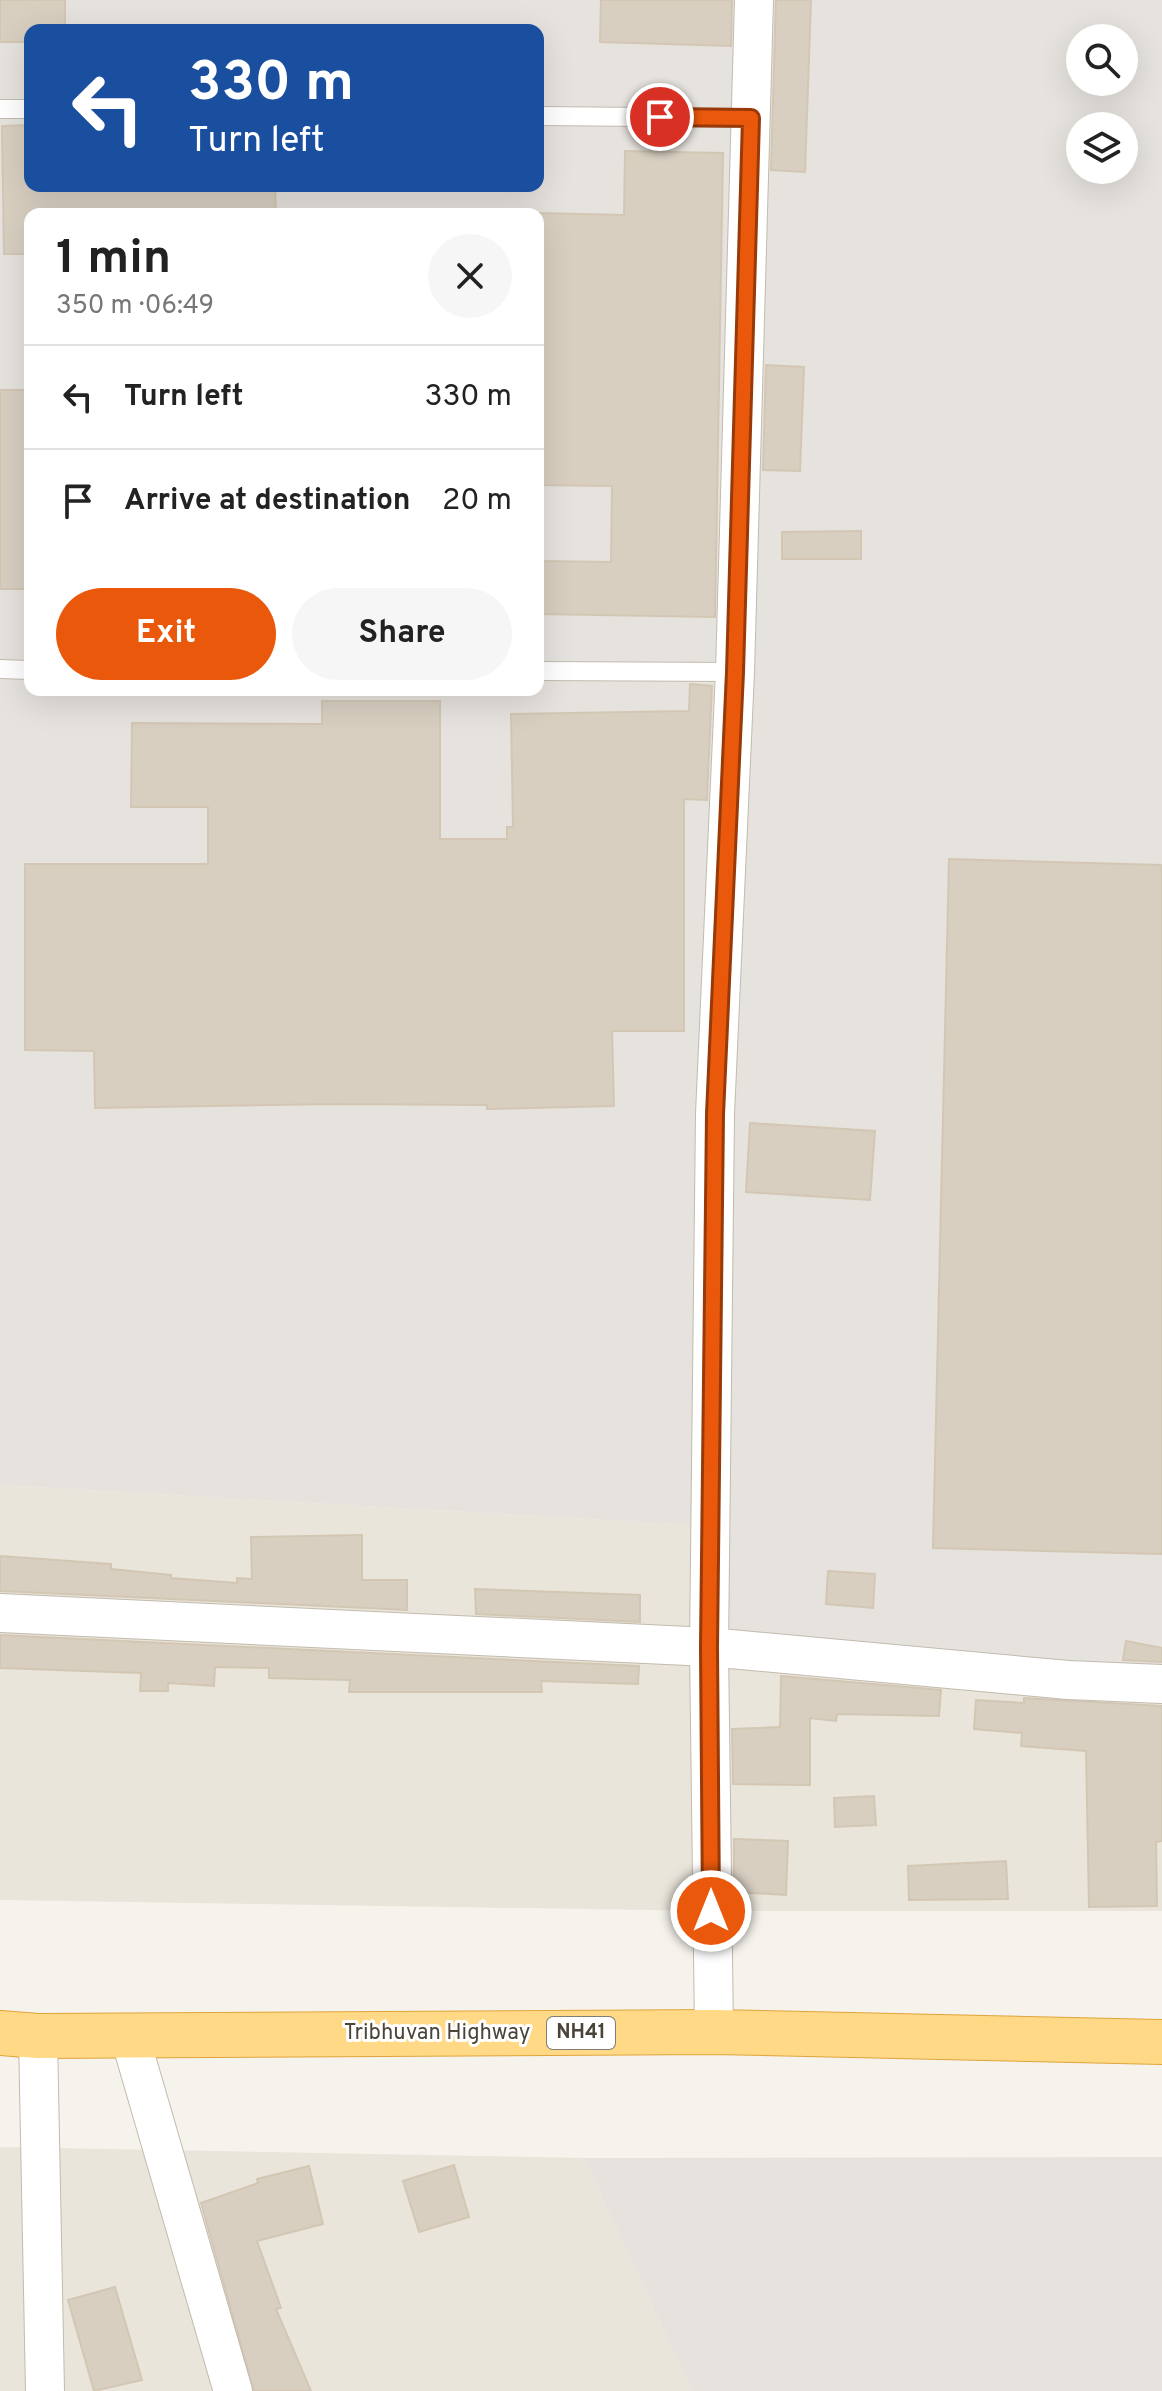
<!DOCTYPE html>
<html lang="en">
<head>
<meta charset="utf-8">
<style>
  body { margin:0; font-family:Overpass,sans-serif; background:#f6f6f6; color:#222; height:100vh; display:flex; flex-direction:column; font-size:30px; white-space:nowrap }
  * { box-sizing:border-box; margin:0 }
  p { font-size:26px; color:#767676 }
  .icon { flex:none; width:44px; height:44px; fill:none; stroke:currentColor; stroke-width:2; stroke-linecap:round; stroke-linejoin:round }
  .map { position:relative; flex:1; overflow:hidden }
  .drawer { position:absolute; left:24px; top:208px; width:520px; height:488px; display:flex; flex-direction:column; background:#fff; border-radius:16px; box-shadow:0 8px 32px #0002 }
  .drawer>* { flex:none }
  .hud { position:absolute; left:24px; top:24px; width:520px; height:168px; border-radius:16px; box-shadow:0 8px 32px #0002; background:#1a4fa0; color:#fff; overflow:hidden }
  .buttons { position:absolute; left:1066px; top:24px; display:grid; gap:16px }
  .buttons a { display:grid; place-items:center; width:72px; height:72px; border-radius:50%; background:#fff; box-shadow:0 8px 32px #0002; font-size:40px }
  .pin { position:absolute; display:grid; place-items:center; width:68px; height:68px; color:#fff; margin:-34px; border:4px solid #fff; border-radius:50%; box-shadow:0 2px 8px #0007 }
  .me { position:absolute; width:88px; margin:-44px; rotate:0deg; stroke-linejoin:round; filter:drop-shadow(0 0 6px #0008) }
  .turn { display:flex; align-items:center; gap:28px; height:168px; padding:0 32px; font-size:36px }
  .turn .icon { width:104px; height:104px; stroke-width:2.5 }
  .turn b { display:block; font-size:56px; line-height:68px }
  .round { display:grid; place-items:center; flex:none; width:84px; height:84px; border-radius:42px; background:#f6f6f6 }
  .summary { display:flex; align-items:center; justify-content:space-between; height:136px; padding:0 32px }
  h1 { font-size:48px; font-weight:700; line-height:60px }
  .cta { display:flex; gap:16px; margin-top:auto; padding:16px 32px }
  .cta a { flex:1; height:92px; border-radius:48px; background:#ea580c; color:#fff; font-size:32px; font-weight:700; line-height:92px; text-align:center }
  .cta a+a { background:#f6f6f6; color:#222 }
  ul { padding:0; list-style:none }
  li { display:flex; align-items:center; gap:24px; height:104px; padding:0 32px; border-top:2px solid #e0e0e0 }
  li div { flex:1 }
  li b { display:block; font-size:30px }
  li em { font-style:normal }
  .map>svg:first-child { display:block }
  .residential { fill:#eae5da }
  .industrial { fill:#e6e2dd; fill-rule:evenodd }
  .building { fill:#d8cfc1; stroke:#d3c7b4; stroke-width:2 }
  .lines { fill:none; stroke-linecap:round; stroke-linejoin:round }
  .service-casing { stroke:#c2bbae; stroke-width:20 }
  .minor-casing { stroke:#c2bbae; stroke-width:40 }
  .trunk-casing { stroke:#e0a43c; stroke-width:46 }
  .service { stroke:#fff; stroke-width:18 }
  .minor { stroke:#fff; stroke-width:38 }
  .trunk { stroke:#ffd985; stroke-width:44 }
  .route-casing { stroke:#983908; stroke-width:20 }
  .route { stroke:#ea580c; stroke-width:14 }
  .labels { text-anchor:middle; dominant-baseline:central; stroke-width:6; stroke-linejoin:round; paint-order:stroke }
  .shield { fill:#fff; stroke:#817c74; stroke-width:2 }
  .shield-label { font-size:20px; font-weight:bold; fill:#4b4439 }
  .street-label { font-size:22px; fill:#4b4439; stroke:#fff }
</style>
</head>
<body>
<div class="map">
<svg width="1162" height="2391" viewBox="0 0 1162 2391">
  <rect width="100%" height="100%" fill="#f6f3ec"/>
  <path class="residential" d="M0,1485L711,1526L1162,1684V1911H711L0,1900Z
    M0,2147L584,2158L692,2391H0Z"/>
  <path class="industrial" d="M0,0H1162V1684L709,1647L710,1526L0,1485ZM30,30H538V186H30ZM1080,38H1124V82H1080ZM1080,126H1124V170H1080ZM30,214H538V690H30Z
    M1162,2157V2391H692L584,2158Z"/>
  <path class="building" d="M0,0H65V30H30V42H0Z
    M601,0H732L731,46L600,42Z
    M776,0H811L805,172L771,170Z
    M30,125V186H275L276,214H30V254H4L2,126Z
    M625,151L723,153L715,617L538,614V561L611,562L612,486L538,485V213L624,215Z
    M766,365L804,367L800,471L763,470Z
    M0,390H30V589H0Z
    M861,531V559H782V532Z
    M690,684L712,686L707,800L684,799V1031H612L614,1106L487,1109V1105L336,1104L95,1108L94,1051L25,1050V864H208V807H131L132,723L322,724V701H440V839H507V827H513L511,714L689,711Z
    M949,859L1162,865V1554L933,1548Z
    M750,1123L875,1131L870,1200L746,1192Z
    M362,1535V1580H407V1610L0,1591V1556L111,1564V1569L171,1575V1578L237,1583V1578L252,1579L251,1537Z
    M828,1571L875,1574L873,1608L826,1604Z
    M475,1589L640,1595V1622L476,1614Z
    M0,1635L639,1666L638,1684L541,1681L542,1692H349L350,1680L269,1678V1668L215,1667L214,1686L168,1683V1691H140L141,1673L0,1668Z
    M1126,1641L1162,1648V1662L1123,1660Z
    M781,1676L941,1690L939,1716L837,1714L836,1721L810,1718V1785L733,1784L732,1729L780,1727Z
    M1024,1698L1162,1706V1841L1156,1842L1157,1906L1089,1907L1086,1751L1021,1746L1022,1733L974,1729L976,1700L1024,1703Z
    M874,1796L876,1825L835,1827L834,1798Z
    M734,1839L788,1841L786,1895L734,1892Z
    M1006,1861L1008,1899L909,1900L908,1866Z
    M454,2165L469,2217L419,2232L403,2181Z
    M309,2166L323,2224L257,2241L281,2308L276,2309L311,2391H254L201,2203L258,2183L257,2179Z
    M115,2287L142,2380L94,2391L68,2300Z"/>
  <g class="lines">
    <g class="service-casing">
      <path id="service" d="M0,109H30
        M538,116L751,118
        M0,669L30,670
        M538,671L735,672"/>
    </g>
    <g class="minor-casing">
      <path id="minor" d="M0,1613L709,1647L1068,1680L1162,1684
        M714,2032L709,1647L715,1114L735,672L754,0
        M129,2034L233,2391
        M38,2036L45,2391"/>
    </g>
    <g class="trunk-casing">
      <path id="trunk" d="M0,2033L38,2036L714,2032L1162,2042"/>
    </g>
    <use href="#service" class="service"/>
    <use href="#minor" class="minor"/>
    <use href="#trunk" class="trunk"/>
  </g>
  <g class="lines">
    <g class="route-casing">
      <path id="route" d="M660,117L751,118L735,672L715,1114L709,1647L711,1911"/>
    </g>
    <use href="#route" class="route"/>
  </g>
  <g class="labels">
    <rect class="shield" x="547" y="2017" width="68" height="32" rx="6"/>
    <g class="shield-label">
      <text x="581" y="2033">NH41</text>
    </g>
    <g class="street-label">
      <text x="437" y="2033">Tribhuvan Highway</text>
    </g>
  </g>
</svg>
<div class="buttons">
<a><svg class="icon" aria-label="search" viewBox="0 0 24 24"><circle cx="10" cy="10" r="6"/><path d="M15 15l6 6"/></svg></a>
<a><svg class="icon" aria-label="layers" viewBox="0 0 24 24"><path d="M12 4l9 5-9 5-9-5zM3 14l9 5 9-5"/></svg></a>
</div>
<div class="pin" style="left:660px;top:117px;background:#d93025"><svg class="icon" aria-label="arrive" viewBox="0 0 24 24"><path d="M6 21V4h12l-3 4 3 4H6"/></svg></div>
<svg class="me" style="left:711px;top:1911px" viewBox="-20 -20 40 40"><circle r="17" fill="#ea580c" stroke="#fff" stroke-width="3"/><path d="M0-11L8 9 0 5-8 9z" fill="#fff"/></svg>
<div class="hud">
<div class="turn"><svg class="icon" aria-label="left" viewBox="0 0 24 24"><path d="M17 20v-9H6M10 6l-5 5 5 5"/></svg><div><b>330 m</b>Turn left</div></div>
</div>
<section class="drawer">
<div class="summary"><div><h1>1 min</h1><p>350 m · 06:49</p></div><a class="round"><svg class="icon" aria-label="close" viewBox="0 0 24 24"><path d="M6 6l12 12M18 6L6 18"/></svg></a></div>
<ul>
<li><svg class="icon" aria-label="left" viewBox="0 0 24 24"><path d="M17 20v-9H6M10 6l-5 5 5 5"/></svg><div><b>Turn left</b></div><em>330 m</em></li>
<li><svg class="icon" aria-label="arrive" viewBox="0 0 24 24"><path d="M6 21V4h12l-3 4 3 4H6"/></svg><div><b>Arrive at destination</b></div><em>20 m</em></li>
</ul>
<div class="cta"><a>Exit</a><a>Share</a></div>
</section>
</div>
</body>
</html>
